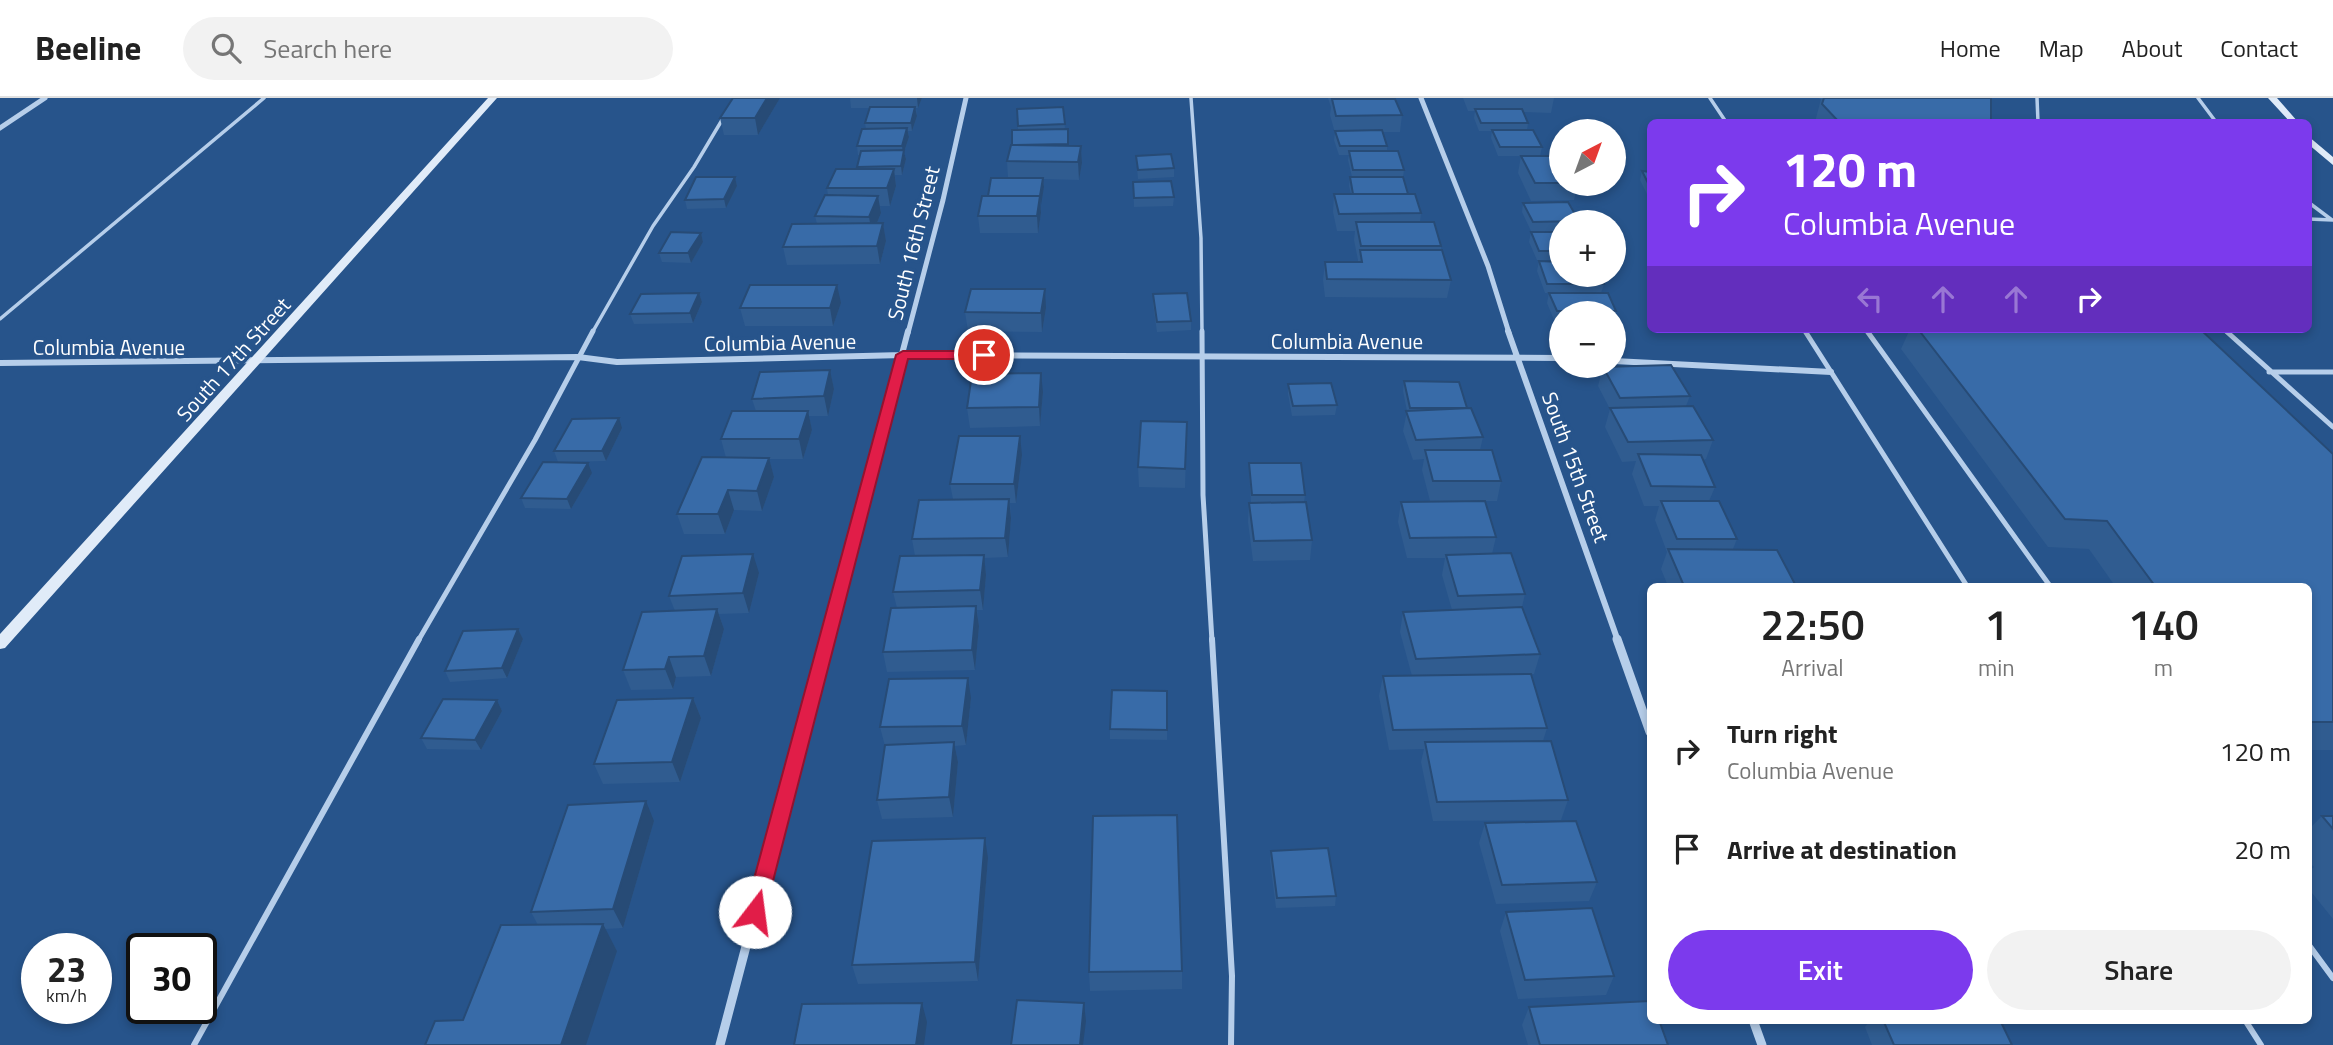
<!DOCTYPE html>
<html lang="en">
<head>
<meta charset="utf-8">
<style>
  body { margin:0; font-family:"Titillium Web",sans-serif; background:#f2f2f2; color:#222; height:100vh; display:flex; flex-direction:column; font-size:26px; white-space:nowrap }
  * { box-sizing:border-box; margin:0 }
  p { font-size:23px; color:#767676 }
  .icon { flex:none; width:38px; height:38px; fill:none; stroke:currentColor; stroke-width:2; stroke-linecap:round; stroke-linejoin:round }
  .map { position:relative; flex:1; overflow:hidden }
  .details { position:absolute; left:1647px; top:485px; width:665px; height:441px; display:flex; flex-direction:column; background:#fff; border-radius:10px; box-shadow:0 4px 10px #0003 }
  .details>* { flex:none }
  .banner { position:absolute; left:1647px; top:21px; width:665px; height:214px; border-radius:10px; box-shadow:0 4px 10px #0003; background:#7c3aed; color:#fff; overflow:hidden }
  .needle { width:46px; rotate:41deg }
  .buttons { position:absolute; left:1549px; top:21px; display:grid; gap:14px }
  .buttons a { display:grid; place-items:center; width:77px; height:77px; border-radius:50%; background:#fff; box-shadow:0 4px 10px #0003; font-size:35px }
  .speed { position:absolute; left:21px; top:835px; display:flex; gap:14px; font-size:35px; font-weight:700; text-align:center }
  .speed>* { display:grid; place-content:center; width:91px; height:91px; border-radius:50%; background:#fff; box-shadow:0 4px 10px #0003; line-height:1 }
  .speed small { font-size:18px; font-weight:400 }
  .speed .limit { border:4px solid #111; border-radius:10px; background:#fff; color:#111 }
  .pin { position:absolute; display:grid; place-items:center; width:60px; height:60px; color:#fff; margin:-30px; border:4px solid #fff; border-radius:50%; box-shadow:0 2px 7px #0007 }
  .me { position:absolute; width:77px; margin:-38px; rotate:15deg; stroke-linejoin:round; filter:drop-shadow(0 0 5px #0008) }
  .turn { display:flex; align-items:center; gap:24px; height:147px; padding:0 21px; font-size:32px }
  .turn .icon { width:91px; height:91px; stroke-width:2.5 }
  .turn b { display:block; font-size:49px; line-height:60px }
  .lanes { display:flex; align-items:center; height:66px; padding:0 21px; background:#0003; justify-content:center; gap:35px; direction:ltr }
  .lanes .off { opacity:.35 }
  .eta { display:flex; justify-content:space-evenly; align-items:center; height:119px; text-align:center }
  .eta b { font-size:42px; font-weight:600; line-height:49px }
  .primary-button { display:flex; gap:14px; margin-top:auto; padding:14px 21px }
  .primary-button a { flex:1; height:80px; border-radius:42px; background:#7c3aed; color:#fff; font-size:28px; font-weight:600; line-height:80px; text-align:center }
  .primary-button a+a { background:#f2f2f2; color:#222 }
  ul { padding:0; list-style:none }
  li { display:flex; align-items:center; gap:21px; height:98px; padding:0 21px }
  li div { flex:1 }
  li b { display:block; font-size:26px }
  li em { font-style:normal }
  header { display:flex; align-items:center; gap:42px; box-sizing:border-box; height:98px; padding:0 35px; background:#fff; border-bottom:2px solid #e0e0e0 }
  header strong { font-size:33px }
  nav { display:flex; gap:38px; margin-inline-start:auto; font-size:24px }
  .search { width:490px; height:63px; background:#f2f2f2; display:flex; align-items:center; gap:18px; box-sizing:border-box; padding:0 24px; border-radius:38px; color:#767676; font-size:26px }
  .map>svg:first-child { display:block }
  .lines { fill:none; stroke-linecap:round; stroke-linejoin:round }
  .lane-far2 { stroke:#b6ceea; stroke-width:3.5 }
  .lane-far1 { stroke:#b6ceea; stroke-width:5 }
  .lane { stroke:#b6ceea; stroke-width:6 }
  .street-far2 { stroke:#b6ceea; stroke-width:5 }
  .street-far1 { stroke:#b6ceea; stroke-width:6 }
  .street { stroke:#b6ceea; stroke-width:9 }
  .secondary { fill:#e0ebf8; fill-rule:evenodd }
  .wall { fill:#305c90 }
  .shaded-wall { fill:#274b76 }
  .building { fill:#386ba8; stroke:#274b76; stroke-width:2 }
  .route { fill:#e11d48; stroke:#92132f; stroke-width:2 }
  .labels { text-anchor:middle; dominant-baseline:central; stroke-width:7; stroke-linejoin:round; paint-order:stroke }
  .street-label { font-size:21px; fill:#fff; stroke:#27548b }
</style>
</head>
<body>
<header>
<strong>Beeline</strong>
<div class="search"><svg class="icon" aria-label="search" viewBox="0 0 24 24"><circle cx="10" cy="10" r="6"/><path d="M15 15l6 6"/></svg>Search here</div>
<nav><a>Home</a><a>Map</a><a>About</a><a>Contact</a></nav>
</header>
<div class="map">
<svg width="2333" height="947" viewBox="0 0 2333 947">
  <rect width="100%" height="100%" fill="#27548b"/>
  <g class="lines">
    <path class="lane-far2" d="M1191,0L1201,140L1202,235
      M1710,0L1726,24
      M2037,0L2038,24
      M2198,0L2216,24
      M2308,104L2332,122
      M2308,121L2333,122
      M0,221L264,0
      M1804,231L1807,235
      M1865,231L1868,235
      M2223,231L2228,235
      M592,235L653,128L694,69L725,17"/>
    <path class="lane-far1" d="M1202,233L1203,397L1212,543
      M1805,233L1967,488
      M1867,233L2050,488
      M2226,233L2333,329
      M2269,274H2333
      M418,543L535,342L593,233"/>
    <path class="lane" d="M1212,541L1232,878L1231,947
      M2308,846L2333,880
      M2245,922L2261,947
      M194,947L419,541"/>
    <path class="street-far2" d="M1421,0L1488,168L1509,235
      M0,30L45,0
      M908,235L943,102L966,0"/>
    <path class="street-far1" d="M1508,233L1618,543
      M1614,263L1831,274
      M0,265L578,259L617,264L903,257L1561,260
      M827,543L908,233"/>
    <path class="street" d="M1617,541L1650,634
      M1753,922L1762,947
      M720,947L827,541"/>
    <path class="secondary" d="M488,0H497L5,550L0,551V536Z
      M2268,0H2277L2298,24H2290Z
      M2308,38L2333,59V67L2308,46Z"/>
  </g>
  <path class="wall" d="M780,0L758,37H724L720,20Z
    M850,0H922L918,10H916L917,18L912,33H908L909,39L904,54L906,61L902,77H895L896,88L890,108H880L881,115L877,125H883L886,143L880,166L787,167L783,149L817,126L815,118L828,97L827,90L857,71L860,57H858L857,48L866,31L865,25L870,10H851Z
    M1328,0H1369L1402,17L1400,34H1382L1387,48V53L1404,72L1403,79L1408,96L1421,115L1420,124L1441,148V152L1451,182L1447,200L1325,199L1323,182L1325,164H1358V162L1354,142L1355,133H1337L1333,114L1334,96H1351L1349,88L1350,79H1352L1348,62L1349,57H1339L1334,42L1335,35L1330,17L1331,9Z
    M1463,0H1554L1551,15L1523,14L1528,25L1527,32L1542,49L1540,58H1561V86H1578L1574,102L1531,103L1518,75L1521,58H1498L1491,40L1492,33H1479L1474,20L1475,13H1468Z
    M1818,0H1991V24H1815L1821,1Z
    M1063,9L1065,31L1068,48H1081L1082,65L1079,82L1043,81L1044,89L1040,107L1041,115L1038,135H980L978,118L988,98L1008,80L1007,63L1018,32L1017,11Z
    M1136,58L1174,70V79L1138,81Z
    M1642,73L1650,74V102L1640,82Z
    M735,79L737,88L726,110L687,111L685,102Z
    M1133,84L1174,99L1173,108L1134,109Z
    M1523,105L1579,123V124H1561V133H1531L1522,114Z
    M1531,134H1561V162H1537L1529,144Z
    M701,135L703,144L691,165L662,164L659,155Z
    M1539,163L1604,186L1601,195L1616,213L1614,222V215H1561V222H1554L1547,205L1549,195H1554H1545L1537,173Z
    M699,195L702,204L693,225L634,226L630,216Z
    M1153,196L1191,223V232L1157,234L1153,206Z
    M841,205L833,228H745L740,210Z
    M1046,210L1042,234L968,233L965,214Z
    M1910,231H2200L2333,356V652H2308V488H2115L2089,451L2048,449L1901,251Z
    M1603,269L1690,298L1686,308L1713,342L1706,361L1703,362L1715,389L1709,403L1737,441L1733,451L1796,488H1668L1661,471L1667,454L1655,422L1659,408H1644L1632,376L1636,363L1622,364L1605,329L1610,311L1598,288Z
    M830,272L834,291L828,318H809L812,332L803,361H769L774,379L762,413L734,412L725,436H684L677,416L726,360L721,341L756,313L752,301Z
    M1404,283L1467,311L1483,339L1480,352L1501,383L1497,403H1430L1422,372L1424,361L1413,362L1403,333L1407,313L1403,293Z
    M1288,286L1337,307L1335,317L1292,318L1288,296Z
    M1043,294L1040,328L970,330L967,310Z
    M1187,324L1185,390L1139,389L1138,369Z
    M622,330L606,363L558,364L554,353Z
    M1022,357L1016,405H1010L1011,420L1008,459L984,460L986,477L983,512H977L979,528L975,572L887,574L883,554L897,510L893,494L915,458L912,441L953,401L950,386Z
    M1249,365L1305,397L1304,404L1312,442L1310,462L1253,463L1248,424L1249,405H1251L1249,375Z
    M592,375L571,411L525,410L521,400Z
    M1401,404L1496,439L1492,456L1525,496L1522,509L1540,556L1534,576H1521L1547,630L1543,643L1568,702L1561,722L1433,723L1421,664L1424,651L1389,652L1379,598L1383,578H1412L1400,534L1403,514L1452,512L1442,477L1445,460H1407L1398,424Z
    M759,475L749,515L719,516L724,531L711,578L676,579L673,591L631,592L623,572L675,513L669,498Z
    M518,531L523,541L507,580L450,584L445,573Z
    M1167,593V642L1110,641V631Z
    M693,600L701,620L680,684L603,686L594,666Z
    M971,600L966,647L955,648L958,664L953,719L882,721L877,702L885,648L880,629Z
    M497,602L502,613L481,652L427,651L421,640Z
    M2322,718H2333V821L2308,790V774L2314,769L2308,763V732Z
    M654,723L623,830L605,831L617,853L463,922L538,827L531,814Z
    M1485,725L1597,784L1589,803L1496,806L1479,745Z
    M1271,753L1336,798L1335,808L1276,810L1270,763Z
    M988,760L978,883L858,886L852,867Z
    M1506,814L1614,878L1606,897L1518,901L1500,833Z
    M1182,873V891L1090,893L1089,874Z
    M1529,909L1668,947H1528L1522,927Z
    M1870,922H2000L2012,947H1872L1865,929Z"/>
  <path class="shaded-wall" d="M767,0H780L758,37L755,20Z
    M917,0H922L918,10Z
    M915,9L917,18L912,33L911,25Z
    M907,30L909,39L904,54L906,61L902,77L901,68L903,56L902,48Z
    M1081,48L1082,65L1079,82L1078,64Z
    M894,71L896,88L890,108L887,90Z
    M735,79L737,88L726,110L724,101Z
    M1043,80L1044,89L1041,107L1040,98Z
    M878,98L881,115L872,137L869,119Z
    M1040,98L1041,115L1038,135L1037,118Z
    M883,125L886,143L880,166L877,148Z
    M701,135L703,144L691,165L688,155Z
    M837,187L841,205L833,228L830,210Z
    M1045,191L1046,210L1042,234L1041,215Z
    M699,195L702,204L693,225L690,215Z
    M830,272L834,291L828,318L824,298Z
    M1041,275L1043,294L1040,328L1039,309Z
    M808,313L812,332L803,361L799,341Z
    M619,320L622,330L606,363L602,353Z
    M1020,338L1022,357L1016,405L1014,386Z
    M769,360L774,379L762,413L757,393Z
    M588,365L592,375L571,411L567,401Z
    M728,392L734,412L725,436L718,416Z
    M1009,401L1011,420L1008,459L1005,440Z
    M753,456L759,475L749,515L743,495Z
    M984,457L986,477L983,512L980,492Z
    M976,508L979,528L975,572L972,552Z
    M717,511L724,531L711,578L704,558Z
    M518,531L523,541L507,580L502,570Z
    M669,559L676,579L673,591L665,571Z
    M968,580L971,600L966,647L962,628Z
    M693,600L701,620L680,684L672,664Z
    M497,602L502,613L481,652L475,642Z
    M954,644L958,664L953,719L949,699Z
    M646,703L654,723L623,830L613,811Z
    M985,740L988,760L978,883L975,864Z
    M603,826L617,853L586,947H561Z
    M922,905L927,924L924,947H916Z
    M1084,905L1086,923L1083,947H1080Z"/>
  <path class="building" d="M733,0H767L755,20H720Z
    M1824,0H1991V24H1839L1822,6Z
    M1332,1H1395L1402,17L1336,18Z
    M870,9H915L911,25H865Z
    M1063,9L1065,26L1018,28L1017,11Z
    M1475,11H1522L1528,25H1481Z
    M907,30L902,48H857L862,31Z
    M1068,31V46L1012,47V32Z
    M1382,32L1387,48H1340L1335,33Z
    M1492,32H1533L1542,49H1500Z
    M1011,47L1081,48L1078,64L1007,63Z
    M904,52L901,68L857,69L861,53Z
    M1349,53H1398L1404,72H1353Z
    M1171,56L1174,70L1138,72L1136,58Z
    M1521,58H1561V85H1535Z
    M836,71H894L887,90H827Z
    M1642,73L1650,74V89Z
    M696,79H735L724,101L685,102Z
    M1350,79H1403L1408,96H1353Z
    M991,80H1043L1040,98H988Z
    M1171,83L1174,99L1134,100L1133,84Z
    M1334,96H1415L1421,115L1339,116Z
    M825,97L878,98L869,119L815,118Z
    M982,98H1040L1037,118H978Z
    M1568,104L1579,123L1533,124L1523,105Z
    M1356,124H1434L1441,148H1361Z
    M883,125L877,148L783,149L792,126Z
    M671,134L701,135L688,155H659Z
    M1531,134H1561V153H1539Z
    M1360,152H1442L1451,182L1327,181L1325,164H1362Z
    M1539,163L1561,164V177H1600L1604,186H1547Z
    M750,187H837L830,210H740Z
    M971,191H1045L1041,215L965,214Z
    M699,195L690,215L630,216L641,196Z
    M1187,195L1191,223L1157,224L1153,196Z
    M1549,195H1608L1616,213H1557Z
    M1918,231H2200L2333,356V624H2308V488H2155L2107,423L2065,421Z
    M1671,267L1690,298L1620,300L1603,269Z
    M830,272L824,298L752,301L760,274Z
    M1041,275L1039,309L967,310L972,276Z
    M1404,283L1459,284L1467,310H1410Z
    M1331,285L1337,307L1293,308L1288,286Z
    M1693,308L1713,342L1628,344L1610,310Z
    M1471,310L1483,339L1416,342L1406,313Z
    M732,313H808L799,341H721Z
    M619,320L602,353H554L572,321Z
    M1141,323L1187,324L1185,371L1138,369Z
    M959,338H1020L1014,386H950Z
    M1425,352H1492L1501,383H1433Z
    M1638,356L1701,357L1715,389L1651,388Z
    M702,359L769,360L757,393L728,392L718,416H677Z
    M543,364L588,365L567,401L521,400Z
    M1249,365H1301L1305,397H1252Z
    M1009,401L1005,440L912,441L919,402Z
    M1485,403L1496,439L1410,440L1401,404Z
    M1661,403H1719L1737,441H1677Z
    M1306,404L1312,442L1254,443L1249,405Z
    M1668,451L1777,452L1796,488H1684Z
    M1511,455L1525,496L1458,498L1446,457Z
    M753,456L743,495L669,498L682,458Z
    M984,457L980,492L893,494L900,458Z
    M976,508L972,552L883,554L891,510Z
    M1522,509L1540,556L1416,561L1403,514Z
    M717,511L704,558L669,559L665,571L623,572L642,514Z
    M518,531L502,570L445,573L463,533Z
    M1531,576L1547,630L1393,632L1383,578Z
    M968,580L962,628L880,629L889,581Z
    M1112,592L1167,593V632L1110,631Z
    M693,600L672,664L594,666L617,602Z
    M443,601L497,602L475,642L421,640Z
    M1551,643L1568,702L1437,704L1425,644Z
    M954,644L949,699L877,702L885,647Z
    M646,703L613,811L531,814L568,707Z
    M1177,717L1182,873L1089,874L1093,718Z
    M2322,718H2333V731Z
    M1576,723L1597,784L1502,787L1485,725Z
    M985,740L975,864L852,867L872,743Z
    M1328,750L1336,798L1277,800L1271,753Z
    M1592,810L1614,878L1525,882L1506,814Z
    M603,826L561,947H425L435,923L463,922L501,827Z
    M1017,902L1084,905L1080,947H1011Z
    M1650,903V922H1659L1668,947H1540L1529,909Z
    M922,905L916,947H794L802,906Z
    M1883,922H2000L2012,947H1894Z"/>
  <path class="route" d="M903,253H984L991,257L984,261H908L765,814L763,821L755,823L748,821L745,814L896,257Z"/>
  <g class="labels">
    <g class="street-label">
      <text transform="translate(913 145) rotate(-76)">South 16th Street</text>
      <text x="1347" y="243">Columbia Avenue</text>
      <text transform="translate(780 244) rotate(-1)">Columbia Avenue</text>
      <text x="109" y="249">Columbia Avenue</text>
      <text transform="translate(233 261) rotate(-48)">South 17th Street</text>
      <text transform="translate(1576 369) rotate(70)">South 15th Street</text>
    </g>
  </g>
</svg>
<div class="buttons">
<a><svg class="needle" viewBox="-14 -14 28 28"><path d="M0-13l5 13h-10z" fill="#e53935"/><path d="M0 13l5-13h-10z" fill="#767676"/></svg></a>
<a>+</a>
<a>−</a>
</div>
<div class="speed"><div>23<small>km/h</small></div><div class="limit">30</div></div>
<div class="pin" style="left:984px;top:257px;background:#d93025"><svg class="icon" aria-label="arrive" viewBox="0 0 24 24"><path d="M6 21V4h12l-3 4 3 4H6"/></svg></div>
<svg class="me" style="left:755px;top:814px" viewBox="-20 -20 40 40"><circle r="19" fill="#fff"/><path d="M0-13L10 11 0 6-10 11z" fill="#e11d48"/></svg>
<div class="banner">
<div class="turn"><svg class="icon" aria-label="right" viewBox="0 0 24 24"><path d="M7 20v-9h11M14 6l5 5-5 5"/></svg><div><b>120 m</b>Columbia Avenue</div></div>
<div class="lanes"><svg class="icon off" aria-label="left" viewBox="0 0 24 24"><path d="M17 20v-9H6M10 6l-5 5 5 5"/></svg><svg class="icon off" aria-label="ahead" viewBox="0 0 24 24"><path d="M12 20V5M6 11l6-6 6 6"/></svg><svg class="icon off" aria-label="ahead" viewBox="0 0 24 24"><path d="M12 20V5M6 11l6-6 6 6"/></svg><svg class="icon" aria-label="right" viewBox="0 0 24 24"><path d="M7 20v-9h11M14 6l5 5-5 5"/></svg></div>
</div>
<section class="details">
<div class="eta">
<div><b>22:50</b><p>Arrival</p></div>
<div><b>1</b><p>min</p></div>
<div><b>140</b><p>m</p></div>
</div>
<ul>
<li><svg class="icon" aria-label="right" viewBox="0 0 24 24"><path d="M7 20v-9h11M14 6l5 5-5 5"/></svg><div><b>Turn right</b><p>Columbia Avenue</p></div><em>120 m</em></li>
<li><svg class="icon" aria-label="arrive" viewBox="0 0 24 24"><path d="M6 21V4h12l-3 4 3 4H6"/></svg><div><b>Arrive at destination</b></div><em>20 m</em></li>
</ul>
<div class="primary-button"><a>Exit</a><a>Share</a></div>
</section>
</div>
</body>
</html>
